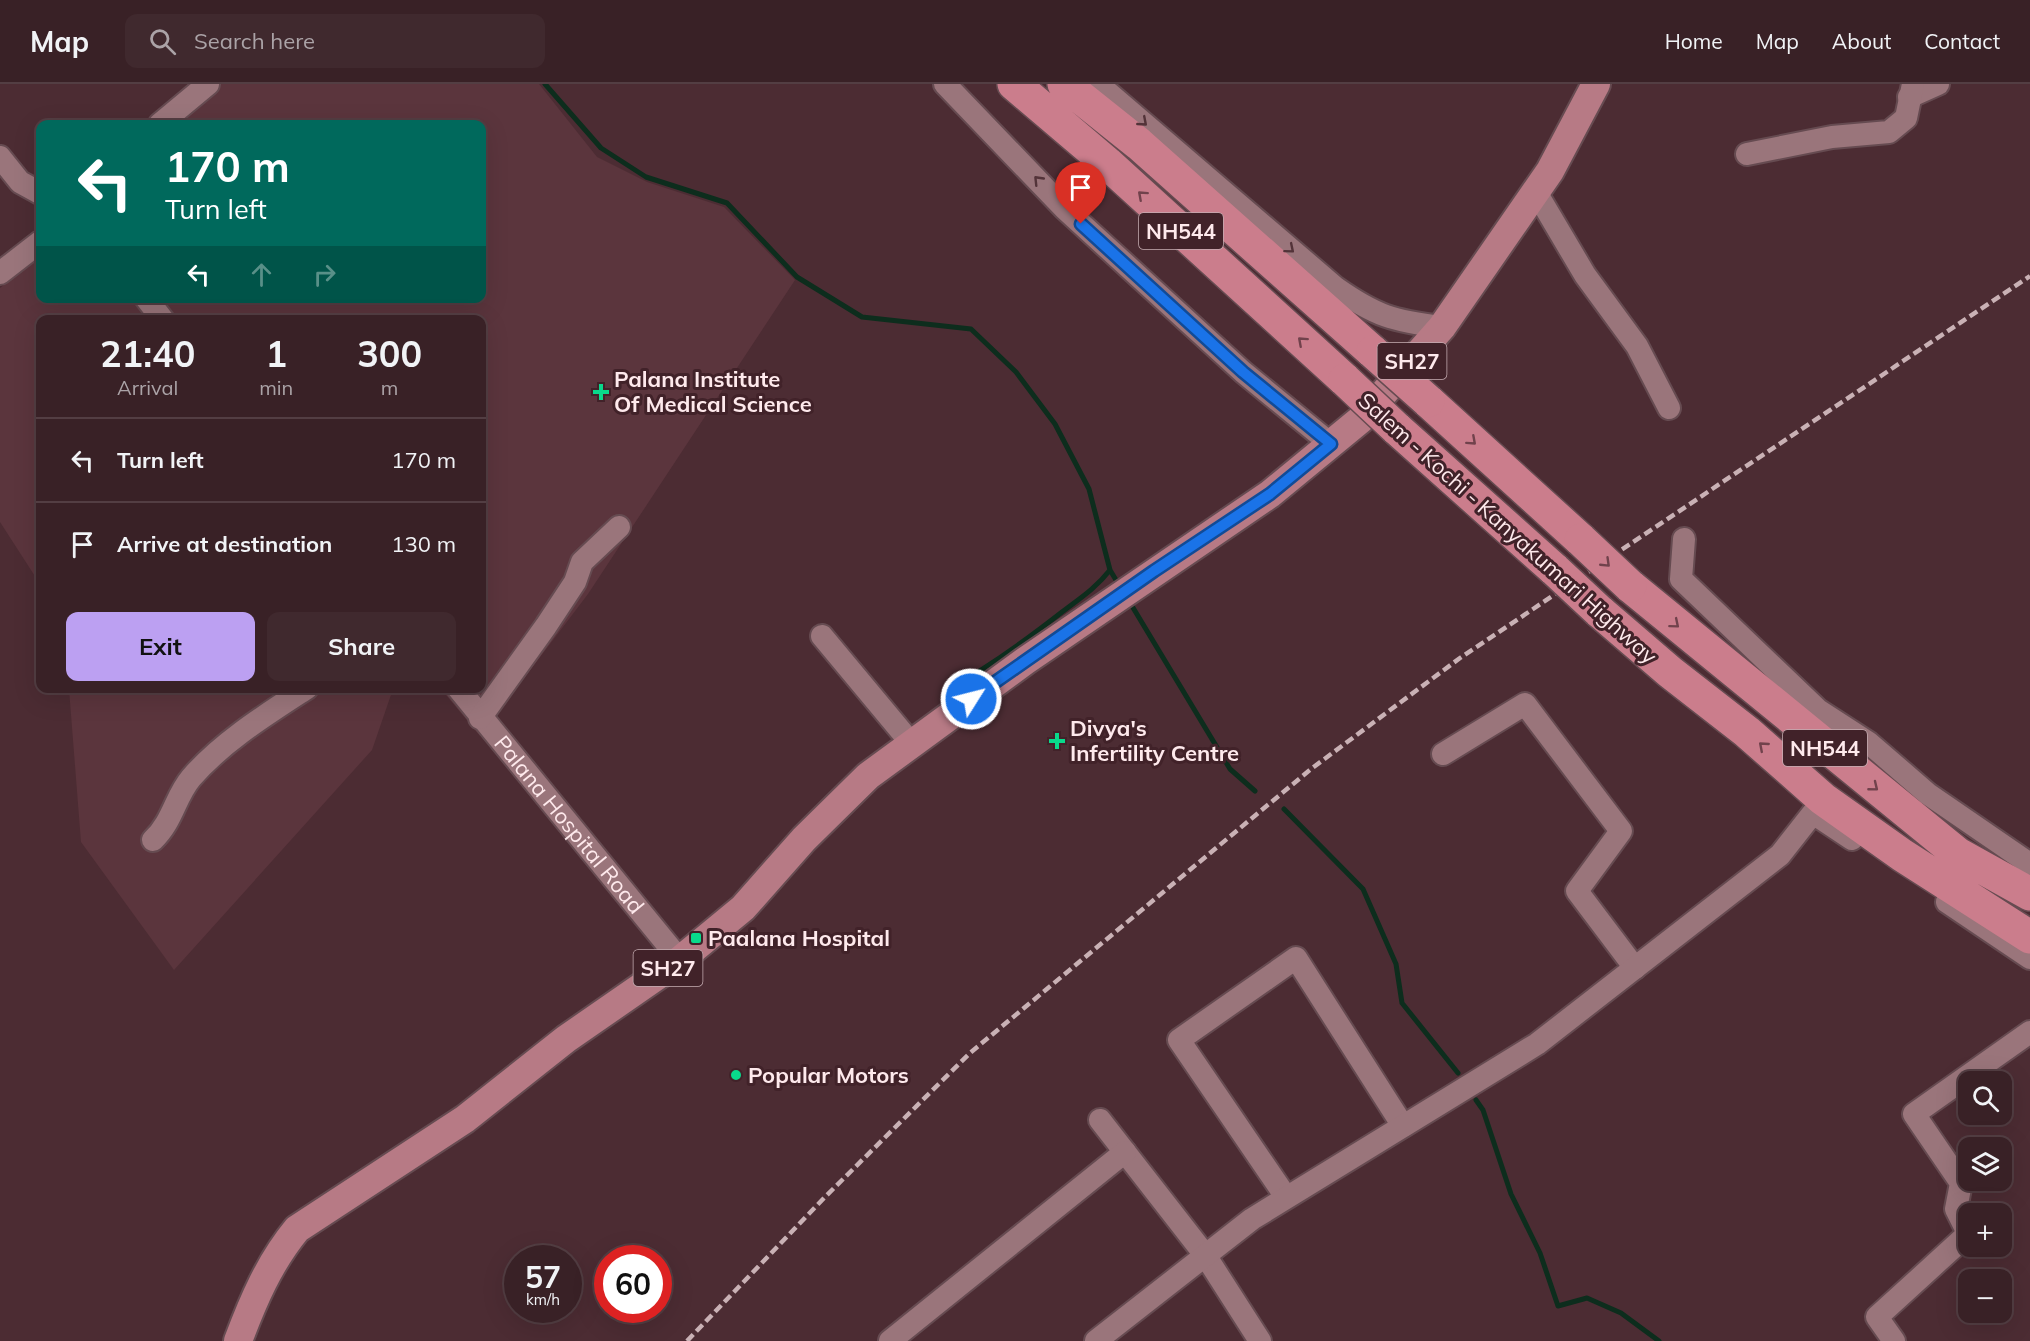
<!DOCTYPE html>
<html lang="en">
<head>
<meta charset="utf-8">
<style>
  body { margin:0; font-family:Mulish,sans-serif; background:#40292e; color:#f1f3f6; height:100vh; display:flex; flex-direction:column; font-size:22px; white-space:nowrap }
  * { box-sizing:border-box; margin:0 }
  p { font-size:20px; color:#aba3a7 }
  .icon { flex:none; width:33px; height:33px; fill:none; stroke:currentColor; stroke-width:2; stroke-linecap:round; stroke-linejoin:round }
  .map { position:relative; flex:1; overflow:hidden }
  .panel { position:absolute; left:36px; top:231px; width:450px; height:378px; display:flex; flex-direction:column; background:#392126; border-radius:12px; box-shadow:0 6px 24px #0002,0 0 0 2px #533e43 }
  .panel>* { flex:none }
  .banner { position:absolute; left:36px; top:36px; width:450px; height:183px; border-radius:12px; box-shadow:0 6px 24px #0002,0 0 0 2px #533e43; background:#00695c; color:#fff; overflow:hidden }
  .controls { position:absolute; left:1958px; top:987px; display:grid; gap:12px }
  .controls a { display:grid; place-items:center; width:54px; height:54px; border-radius:12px; background:#392126; box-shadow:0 6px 24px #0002,0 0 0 2px #533e43; font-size:30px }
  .speed { position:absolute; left:504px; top:1161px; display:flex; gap:12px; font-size:30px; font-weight:700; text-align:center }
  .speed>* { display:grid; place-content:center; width:78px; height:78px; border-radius:50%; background:#392126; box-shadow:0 6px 24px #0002,0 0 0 2px #533e43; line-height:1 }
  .speed small { font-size:15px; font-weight:400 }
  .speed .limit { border:9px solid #d22; background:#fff; color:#111 }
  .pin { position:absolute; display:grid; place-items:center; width:51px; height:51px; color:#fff; margin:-62px -26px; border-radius:50% 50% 50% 0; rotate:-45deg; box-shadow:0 0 6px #0007 }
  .pin .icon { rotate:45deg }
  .me { position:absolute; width:66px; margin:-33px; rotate:54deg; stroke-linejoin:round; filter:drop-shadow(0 0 4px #0008) }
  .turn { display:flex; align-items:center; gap:21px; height:126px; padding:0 30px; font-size:27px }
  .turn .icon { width:78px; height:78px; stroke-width:2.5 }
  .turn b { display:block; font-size:42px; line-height:51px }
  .lanes { display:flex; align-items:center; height:57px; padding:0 30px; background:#0003; justify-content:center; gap:30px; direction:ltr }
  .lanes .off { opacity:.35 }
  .eta { display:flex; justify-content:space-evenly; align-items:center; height:102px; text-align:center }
  .eta b { font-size:36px; font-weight:700; line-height:42px }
  .cta { display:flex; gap:12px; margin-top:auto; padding:12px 30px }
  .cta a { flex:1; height:69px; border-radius:12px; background:#bca0f2; color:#111; font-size:24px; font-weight:700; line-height:69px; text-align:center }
  .cta a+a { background:#40292e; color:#f1f3f6 }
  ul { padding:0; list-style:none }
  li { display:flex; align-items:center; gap:18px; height:84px; padding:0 30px; border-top:2px solid #533e43 }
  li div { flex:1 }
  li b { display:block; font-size:22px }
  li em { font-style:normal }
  header { display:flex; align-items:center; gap:36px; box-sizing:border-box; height:84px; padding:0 30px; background:#392126; border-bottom:2px solid #533e43 }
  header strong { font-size:28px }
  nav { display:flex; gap:33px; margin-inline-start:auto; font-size:21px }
  .search { width:420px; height:54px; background:#40292e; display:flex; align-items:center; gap:15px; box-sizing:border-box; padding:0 21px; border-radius:12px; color:#aba3a7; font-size:22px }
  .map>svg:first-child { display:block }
  .built { fill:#5b353d }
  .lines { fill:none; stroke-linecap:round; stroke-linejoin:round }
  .stream { stroke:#0d2d1d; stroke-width:5 }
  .minor-casing { stroke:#664b51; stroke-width:26 }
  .major-casing { stroke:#664b51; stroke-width:32 }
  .highway-casing { stroke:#664b51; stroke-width:36 }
  .minor { stroke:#9a757b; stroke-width:22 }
  .major { stroke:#b77a85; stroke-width:28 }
  .highway { stroke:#cb7d8c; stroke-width:33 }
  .rail { stroke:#c9b1b5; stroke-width:4.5; stroke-dasharray:9 4.5; stroke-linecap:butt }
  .highway-bridge-casing { stroke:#664b51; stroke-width:36; stroke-linecap:butt }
  .highway-bridge { stroke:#cb7d8c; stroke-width:33 }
  .oneway { stroke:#533339 }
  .oneway2 { stroke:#71424c }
  .route-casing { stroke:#114b97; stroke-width:15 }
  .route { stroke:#1a73e8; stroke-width:10 }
  .poi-dot { fill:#09d98b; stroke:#412229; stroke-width:2 }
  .labels { text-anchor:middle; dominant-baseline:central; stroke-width:6; stroke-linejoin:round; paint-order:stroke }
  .shield { fill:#412229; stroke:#c5adb2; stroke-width:1.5 }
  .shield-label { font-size:21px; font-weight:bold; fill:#fee9ec }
  .poi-label { font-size:22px; font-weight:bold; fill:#fee9ec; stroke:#412229; text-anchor:start }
  .street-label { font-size:22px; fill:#fee9ec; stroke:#412229 }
</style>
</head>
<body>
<header>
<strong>Map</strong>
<div class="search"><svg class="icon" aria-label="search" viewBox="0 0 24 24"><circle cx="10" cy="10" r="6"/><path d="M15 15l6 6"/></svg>Search here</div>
<nav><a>Home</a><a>Map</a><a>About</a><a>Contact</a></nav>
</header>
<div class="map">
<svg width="2030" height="1257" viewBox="0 0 2030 1257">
  <rect width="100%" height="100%" fill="#4c2c33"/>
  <path class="built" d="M221,0H539L597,73L647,98L724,123L795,196L588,510L480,652L441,605L482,604V236H40V500L0,438V204L40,172V214H482V40H176Z
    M69,605H393L372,666L174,886L81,758Z"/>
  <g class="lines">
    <path class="stream" d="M545,0L601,64L646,93L727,119L797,193L862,233L971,245L1016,288L1055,340L1089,405L1110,486L1119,501
      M1129,517L1230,685L1255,707
      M947,606C988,584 1025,557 1062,528C1079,515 1096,504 1110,486
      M1284,725L1363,805L1396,880L1402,919L1458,989
      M1476,1016L1483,1026L1511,1110L1540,1169L1558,1222L1587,1214L1621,1229L1659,1257"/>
    <g class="minor-casing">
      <g id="minor">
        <path d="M945,0L1065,125L1243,288L1331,360"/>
        <path d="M1098,0L1336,204C1376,232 1393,237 1442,243"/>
        <path d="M1909,13L1938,0"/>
        <path d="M160,40L208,0"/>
        <path d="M1747,70L1832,53L1889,48L1906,34L1913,0"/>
        <path d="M0,73L20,98L40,109"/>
        <path d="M1536,108L1585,191L1637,262L1669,324"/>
        <path d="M0,189L40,158"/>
        <path d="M146,214L163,236"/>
        <path d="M1684,455L1681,495L1818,626L1869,659L1928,710L2030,780"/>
        <path d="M822,552L911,659"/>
        <path id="s1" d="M458,604L680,876"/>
        <path d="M480,634L546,542L575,498L582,478L619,443"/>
        <path d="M1443,670L1525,620L1621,747L1577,807L1635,884"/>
        <path d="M153,756C173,737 175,713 191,694C222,658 267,630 307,604"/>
        <path d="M1947,818L2030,874"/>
        <path d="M1100,1036L1205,1171L1260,1257"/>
        <path d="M1286,1113L1179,956L1296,874L1403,1042"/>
        <path d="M1968,1149L1956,1125L1961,1099L1914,1030L2030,948"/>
        <path d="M890,1257L1125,1068"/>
        <path d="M1096,1257L1252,1135L1537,960L1780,771L1813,729L1852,755"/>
        <path d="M1894,1257L1877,1233L1968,1150"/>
      </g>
    </g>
    <g class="major-casing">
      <path id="major" d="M238,1257C253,1217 269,1179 297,1145L465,1035L566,955L680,876L743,824L804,755L868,692L1025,577L1270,410L1360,336L1442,243L1550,87L1596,0"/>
    </g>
    <g class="highway-casing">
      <path id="highway" d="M1014,0L1107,79L1345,296
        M1064,0L1139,60L1373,268
        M1428,317L1581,456
        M1396,344L1555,486
        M1630,502L1958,770L2030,810
        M1599,527L1670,588L1747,648L1823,715L1902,771L2030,853"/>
    </g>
    <use href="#minor" class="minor"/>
    <use href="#major" class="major"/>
    <use href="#highway" class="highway"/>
    <path class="rail" d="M687,1257L826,1112L970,969L1311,685L1460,574L2030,192"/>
    <g class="highway-bridge-casing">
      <path id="highway-bridge" d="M1373,268L1428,317
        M1345,296L1396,344
        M1581,456L1630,502
        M1555,486L1599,527"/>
    </g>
    <use href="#highway-bridge" class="highway-bridge"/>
  </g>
  <defs><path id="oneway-chevron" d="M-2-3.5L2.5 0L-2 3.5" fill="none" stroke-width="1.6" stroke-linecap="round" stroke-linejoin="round" transform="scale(1.5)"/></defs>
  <g class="oneway">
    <use href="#oneway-chevron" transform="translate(1143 38) rotate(41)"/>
    <use href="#oneway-chevron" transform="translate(1038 96) rotate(-134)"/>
    <use href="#oneway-chevron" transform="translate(1290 165) rotate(40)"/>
  </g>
  <g class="oneway2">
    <use href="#oneway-chevron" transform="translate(1142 111) rotate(-138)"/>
    <use href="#oneway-chevron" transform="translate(1302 257) rotate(-138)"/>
    <use href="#oneway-chevron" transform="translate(1472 357) rotate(42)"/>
    <use href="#oneway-chevron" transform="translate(1606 479) rotate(44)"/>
    <use href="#oneway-chevron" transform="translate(1675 540) rotate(40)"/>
    <use href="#oneway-chevron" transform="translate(1763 662) rotate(-139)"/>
    <use href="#oneway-chevron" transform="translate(1874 703) rotate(39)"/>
  </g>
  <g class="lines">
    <g class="route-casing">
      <path id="route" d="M971,615L1154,487L1270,410L1331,360L1243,288L1081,140"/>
    </g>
    <use href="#route" class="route"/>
  </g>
  <g class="poi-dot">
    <path d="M598 299h6v6h6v6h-6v6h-6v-6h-6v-6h6z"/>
    <path d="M1054 648h6v6h6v6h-6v6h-6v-6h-6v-6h6z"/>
    <rect x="690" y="848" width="12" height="12" rx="3"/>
    <circle cx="736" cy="991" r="6"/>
  </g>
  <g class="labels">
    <g class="shield">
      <rect x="1139" y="129" width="84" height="36" rx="4.5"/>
      <rect x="1377.5" y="259" width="69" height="36" rx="4.5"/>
      <rect x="1783" y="646" width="84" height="36" rx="4.5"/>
      <rect x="633.5" y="866" width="69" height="36" rx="4.5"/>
    </g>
    <g class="shield-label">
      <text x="1181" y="147">NH544</text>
      <text x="1412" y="277">SH27</text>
      <text x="1825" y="664">NH544</text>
      <text x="668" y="884">SH27</text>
    </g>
    <g class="poi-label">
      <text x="614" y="295">Palana Institute<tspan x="614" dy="25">Of Medical Science</tspan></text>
      <text x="1070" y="644">Divya's<tspan x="1070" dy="25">Infertility Centre</tspan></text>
      <text x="708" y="854">Paalana Hospital</text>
      <text x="748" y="991">Popular Motors</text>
    </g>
    <g class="street-label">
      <text transform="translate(1508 444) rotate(42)">Salem - Kochi - Kanyakumari Highway</text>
      <text stroke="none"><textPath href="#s1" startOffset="176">Palana Hospital Road</textPath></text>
    </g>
  </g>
</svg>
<div class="controls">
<a><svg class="icon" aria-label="search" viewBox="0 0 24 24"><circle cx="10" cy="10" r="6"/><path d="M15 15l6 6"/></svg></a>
<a><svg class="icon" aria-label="layers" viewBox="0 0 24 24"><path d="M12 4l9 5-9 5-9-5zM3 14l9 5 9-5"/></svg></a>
<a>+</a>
<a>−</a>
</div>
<div class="speed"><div>57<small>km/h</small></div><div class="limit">60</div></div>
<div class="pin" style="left:1081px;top:140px;background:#d93025"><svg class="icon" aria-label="arrive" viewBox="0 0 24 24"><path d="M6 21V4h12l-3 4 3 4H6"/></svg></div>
<svg class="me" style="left:971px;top:615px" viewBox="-20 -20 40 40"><circle r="17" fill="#1a73e8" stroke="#fff" stroke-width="3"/><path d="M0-11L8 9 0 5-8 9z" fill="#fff"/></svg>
<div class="banner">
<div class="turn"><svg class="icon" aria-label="left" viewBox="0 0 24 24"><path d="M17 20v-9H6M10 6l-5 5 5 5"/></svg><div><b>170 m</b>Turn left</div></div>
<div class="lanes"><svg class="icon" aria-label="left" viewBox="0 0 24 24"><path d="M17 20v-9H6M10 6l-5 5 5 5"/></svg><svg class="icon off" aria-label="ahead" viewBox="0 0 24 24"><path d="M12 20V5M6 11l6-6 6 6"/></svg><svg class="icon off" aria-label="right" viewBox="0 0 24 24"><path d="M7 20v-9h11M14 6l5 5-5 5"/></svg></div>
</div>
<section class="panel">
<div class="eta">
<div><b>21:40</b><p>Arrival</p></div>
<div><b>1</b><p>min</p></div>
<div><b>300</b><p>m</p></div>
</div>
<ul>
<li><svg class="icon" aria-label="left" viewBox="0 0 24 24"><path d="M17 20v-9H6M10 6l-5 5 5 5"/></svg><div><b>Turn left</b></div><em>170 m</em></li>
<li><svg class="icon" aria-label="arrive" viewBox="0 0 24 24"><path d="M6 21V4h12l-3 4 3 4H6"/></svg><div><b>Arrive at destination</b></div><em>130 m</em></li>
</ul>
<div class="cta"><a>Exit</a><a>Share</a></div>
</section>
</div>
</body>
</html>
